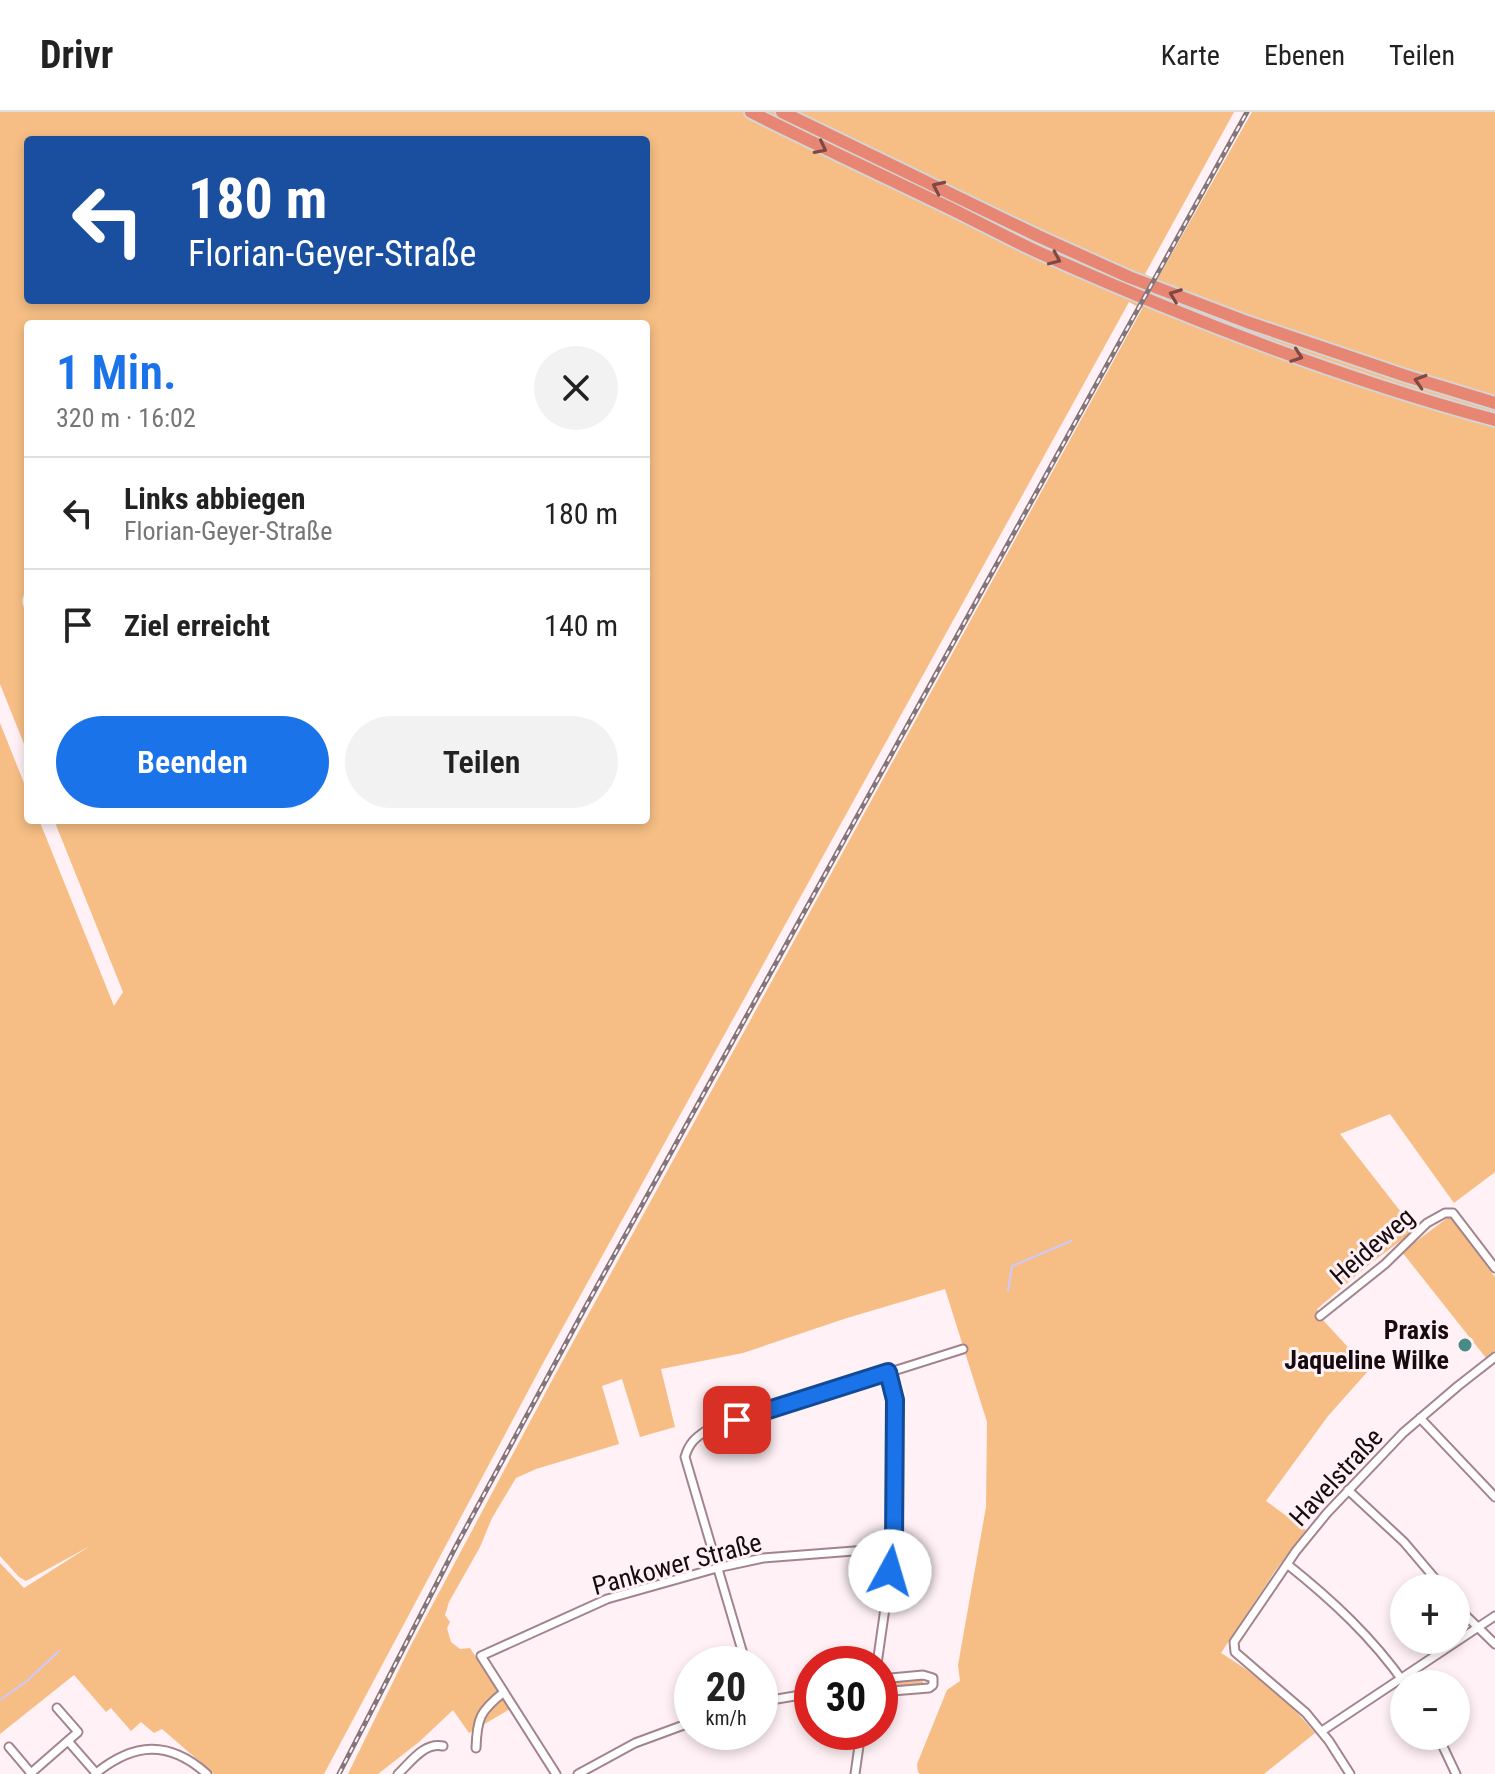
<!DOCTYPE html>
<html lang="de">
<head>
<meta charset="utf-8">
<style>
  body { margin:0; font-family:"Roboto Condensed",sans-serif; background:#f2f2f2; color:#222; height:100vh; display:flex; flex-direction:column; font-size:30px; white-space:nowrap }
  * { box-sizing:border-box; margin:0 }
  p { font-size:26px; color:#767676 }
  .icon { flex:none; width:44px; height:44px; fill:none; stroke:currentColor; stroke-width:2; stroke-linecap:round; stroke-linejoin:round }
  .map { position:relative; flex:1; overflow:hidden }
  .side { position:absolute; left:24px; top:208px; width:626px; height:504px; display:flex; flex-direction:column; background:#fff; border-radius:8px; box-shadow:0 4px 12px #0003 }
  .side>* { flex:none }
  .top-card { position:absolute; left:24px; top:24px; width:626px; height:168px; border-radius:8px; box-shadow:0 4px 12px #0003; background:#1a4fa0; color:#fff; overflow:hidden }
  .tools { position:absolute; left:1390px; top:1462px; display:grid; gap:16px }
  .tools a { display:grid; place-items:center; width:80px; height:80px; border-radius:50%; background:#fff; box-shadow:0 4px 12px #0003; font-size:40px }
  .speed { position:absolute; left:674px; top:1534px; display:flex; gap:16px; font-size:40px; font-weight:700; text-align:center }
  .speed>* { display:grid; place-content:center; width:104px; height:104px; border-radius:50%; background:#fff; box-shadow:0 4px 12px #0003; line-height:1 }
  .speed small { font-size:20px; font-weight:400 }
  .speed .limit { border:12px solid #d22; background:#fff; color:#111 }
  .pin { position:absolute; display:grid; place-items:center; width:68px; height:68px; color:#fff; margin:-34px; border-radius:16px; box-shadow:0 4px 12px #0006 }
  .me { position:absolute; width:88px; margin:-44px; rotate:6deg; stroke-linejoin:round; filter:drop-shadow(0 0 6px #0008) }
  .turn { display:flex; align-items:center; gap:28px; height:168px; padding:0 32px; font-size:36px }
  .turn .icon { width:104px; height:104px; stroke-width:2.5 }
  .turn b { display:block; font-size:56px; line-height:68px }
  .round { display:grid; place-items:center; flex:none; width:84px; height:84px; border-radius:42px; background:#f2f2f2 }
  .summary { display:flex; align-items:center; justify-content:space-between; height:136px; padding:0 32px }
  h1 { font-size:48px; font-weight:600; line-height:60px; color:#1a73e8 }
  .button { display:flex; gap:16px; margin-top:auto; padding:16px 32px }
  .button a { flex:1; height:92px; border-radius:48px; background:#1a73e8; color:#fff; font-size:32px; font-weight:600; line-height:92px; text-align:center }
  .button a+a { background:#f2f2f2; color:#222 }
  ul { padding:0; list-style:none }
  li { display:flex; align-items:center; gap:24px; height:112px; padding:0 32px; border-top:2px solid #e0e0e0 }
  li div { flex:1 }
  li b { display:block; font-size:30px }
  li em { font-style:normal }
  header { display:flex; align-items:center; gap:48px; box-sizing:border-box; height:112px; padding:0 40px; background:#fff; border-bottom:2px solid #e0e0e0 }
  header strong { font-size:38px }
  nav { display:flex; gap:44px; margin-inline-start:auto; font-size:28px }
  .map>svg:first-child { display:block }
  .green { fill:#f6be84; fill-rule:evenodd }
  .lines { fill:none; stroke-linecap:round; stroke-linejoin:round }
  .stream { stroke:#cec9fd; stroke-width:2 }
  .minor-casing { stroke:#a3848d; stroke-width:11 }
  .motorway-casing { stroke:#d5d3d4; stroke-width:16 }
  .minor { stroke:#fff; stroke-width:7 }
  .motorway { stroke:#e78773; stroke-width:12 }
  .rail-casing { stroke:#83767a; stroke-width:5 }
  .rail { stroke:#fff1f5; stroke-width:2; stroke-dasharray:6; stroke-linecap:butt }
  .oneway { stroke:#7e4941 }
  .route-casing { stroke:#114b97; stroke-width:20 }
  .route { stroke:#1a73e8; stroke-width:14 }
  .poi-dot { fill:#478d86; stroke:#fff1f5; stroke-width:3 }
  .labels { text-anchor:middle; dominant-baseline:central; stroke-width:6; stroke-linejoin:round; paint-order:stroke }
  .street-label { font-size:26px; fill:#160b0f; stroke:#fff1f5 }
  .poi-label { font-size:26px; font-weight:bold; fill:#160b0f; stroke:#fff1f5; text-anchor:end }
</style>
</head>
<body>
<header>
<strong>Drivr</strong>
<nav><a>Karte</a><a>Ebenen</a><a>Teilen</a></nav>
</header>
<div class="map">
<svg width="1495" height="1662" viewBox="0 0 1495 1662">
  <rect width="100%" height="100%" fill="#fff1f5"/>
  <path class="green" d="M0,0H1234L1145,162L1157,168L1252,0H1495V1060L1454,1091L1390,1002L1340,1022L1415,1118L1371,1151L1317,1197L1322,1207L1369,1258L1328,1304L1266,1389L1306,1418L1275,1459L1221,1541C1257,1563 1289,1589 1315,1621L1264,1662H920L918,1660L917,1652L947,1578L960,1569L958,1553L986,1395L987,1310L945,1177L847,1206L743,1241L661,1257L675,1315L640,1325L622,1267L602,1274L619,1332L536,1357L516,1366L492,1406L480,1435L449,1490L445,1503L450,1510L447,1516L451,1530L460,1537L470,1536L510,1597L469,1621L453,1598L419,1630L378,1662H348L411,1533L556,1261L1142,197L1129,190L542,1253L324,1662H214L162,1617L154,1621L141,1610L131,1619L111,1596L106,1600L74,1563L0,1622V1451L24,1476L90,1434L26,1469L19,1465L0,1444V611L28,681V708H39L114,894L123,880L54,708H646V212H28V477C21,484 20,494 28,500V642L0,572ZM28,28H646V188H28Z
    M1450,1104L1495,1165V1239L1486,1246L1402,1140Z
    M920,1565L923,1567V1572C911,1577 891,1579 880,1575V1570Z"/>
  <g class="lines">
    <path class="stream" d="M1008,1179L1012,1154L1071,1129
      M0,1588L27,1569L59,1539"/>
    <g class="minor-casing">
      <path id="minor" d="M1320,1204L1385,1152L1427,1111L1445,1101H1453L1495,1156
        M1420,1306L1495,1385
        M1348,1378L1404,1430L1443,1476
        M1287,1452C1332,1488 1372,1525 1405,1572
        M1456,1494L1495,1532
        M746,1552L685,1345C689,1331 695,1326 707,1318L963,1237
        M877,1552L894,1433L895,1288L888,1260
        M880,1567L923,1563L933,1566V1573L929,1576L880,1580
        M760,1590L812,1581
        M1322,1619L1495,1504
        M1438,1624L1456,1662
        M68,1629L96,1661
        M9,1635L31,1661
        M476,1636C477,1606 480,1599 504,1580
        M30,1662L78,1620L57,1596
        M95,1662C134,1630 169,1628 207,1662
        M398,1662C411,1650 424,1630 443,1634
        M556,1662L481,1544L607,1487L717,1456L763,1446L893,1436
        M578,1662L635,1631L692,1610
        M855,1662L861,1620
        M1350,1662L1329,1629L1306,1601L1235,1540L1234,1530L1296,1439L1327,1401L1403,1321L1458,1274L1495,1245"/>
    </g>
    <g class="motorway-casing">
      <path id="motorway" d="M751,0C813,31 875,60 937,90C971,106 1005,125 1040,141C1187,207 1339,266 1495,308
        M782,0L1038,124L1129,165L1247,210L1406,264L1495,291"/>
    </g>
    <use href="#minor" class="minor"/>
    <use href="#motorway" class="motorway"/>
    <g class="rail-casing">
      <path id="rail" d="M339,1662L455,1436L585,1196L1247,0"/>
    </g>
    <use href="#rail" class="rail"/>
  </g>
  <defs><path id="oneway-chevron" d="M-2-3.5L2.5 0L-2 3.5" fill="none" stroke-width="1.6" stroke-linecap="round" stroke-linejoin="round" transform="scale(2)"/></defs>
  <g class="oneway">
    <use href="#oneway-chevron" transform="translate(821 36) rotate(27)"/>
    <use href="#oneway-chevron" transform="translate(938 75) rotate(-155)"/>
    <use href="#oneway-chevron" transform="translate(1055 147) rotate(24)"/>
    <use href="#oneway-chevron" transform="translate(1175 183) rotate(-159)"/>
    <use href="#oneway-chevron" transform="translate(1297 244) rotate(19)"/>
    <use href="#oneway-chevron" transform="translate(1420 269) rotate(-163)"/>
  </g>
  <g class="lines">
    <g class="route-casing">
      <path id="route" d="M737,1308L888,1260L895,1288L894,1433L890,1459"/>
    </g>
    <use href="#route" class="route"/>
  </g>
  <circle class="poi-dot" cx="1465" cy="1233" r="8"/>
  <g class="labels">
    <g class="street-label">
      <text transform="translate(1372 1134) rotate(-41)">Heideweg</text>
      <text transform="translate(1336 1365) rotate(-47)">Havelstraße</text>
      <text transform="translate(677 1452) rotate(-15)">Pankower Straße</text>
    </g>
    <g class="poi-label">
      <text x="1449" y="1218">Praxis<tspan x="1449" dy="30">Jaqueline Wilke</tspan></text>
    </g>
  </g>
</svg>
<div class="tools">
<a>+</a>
<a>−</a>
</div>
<div class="speed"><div>20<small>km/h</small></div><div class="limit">30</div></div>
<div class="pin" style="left:737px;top:1308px;background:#d93025"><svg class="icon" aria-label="arrive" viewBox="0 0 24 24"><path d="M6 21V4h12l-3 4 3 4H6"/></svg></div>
<svg class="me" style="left:890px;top:1459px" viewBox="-20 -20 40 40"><circle r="19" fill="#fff"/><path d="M0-13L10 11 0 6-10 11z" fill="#1a73e8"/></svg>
<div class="top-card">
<div class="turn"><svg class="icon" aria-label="left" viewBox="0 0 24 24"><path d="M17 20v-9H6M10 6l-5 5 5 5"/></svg><div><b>180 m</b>Florian-Geyer-Straße</div></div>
</div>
<section class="side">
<div class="summary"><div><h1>1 Min.</h1><p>320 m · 16:02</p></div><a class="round"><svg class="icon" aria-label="close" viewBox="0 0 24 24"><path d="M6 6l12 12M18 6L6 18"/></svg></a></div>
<ul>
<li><svg class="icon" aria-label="left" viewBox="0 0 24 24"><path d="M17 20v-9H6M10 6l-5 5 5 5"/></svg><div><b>Links abbiegen</b><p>Florian-Geyer-Straße</p></div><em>180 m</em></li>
<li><svg class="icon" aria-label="arrive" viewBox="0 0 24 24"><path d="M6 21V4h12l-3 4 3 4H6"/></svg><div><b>Ziel erreicht</b></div><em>140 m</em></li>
</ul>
<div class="button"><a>Beenden</a><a>Teilen</a></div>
</section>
</div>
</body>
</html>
